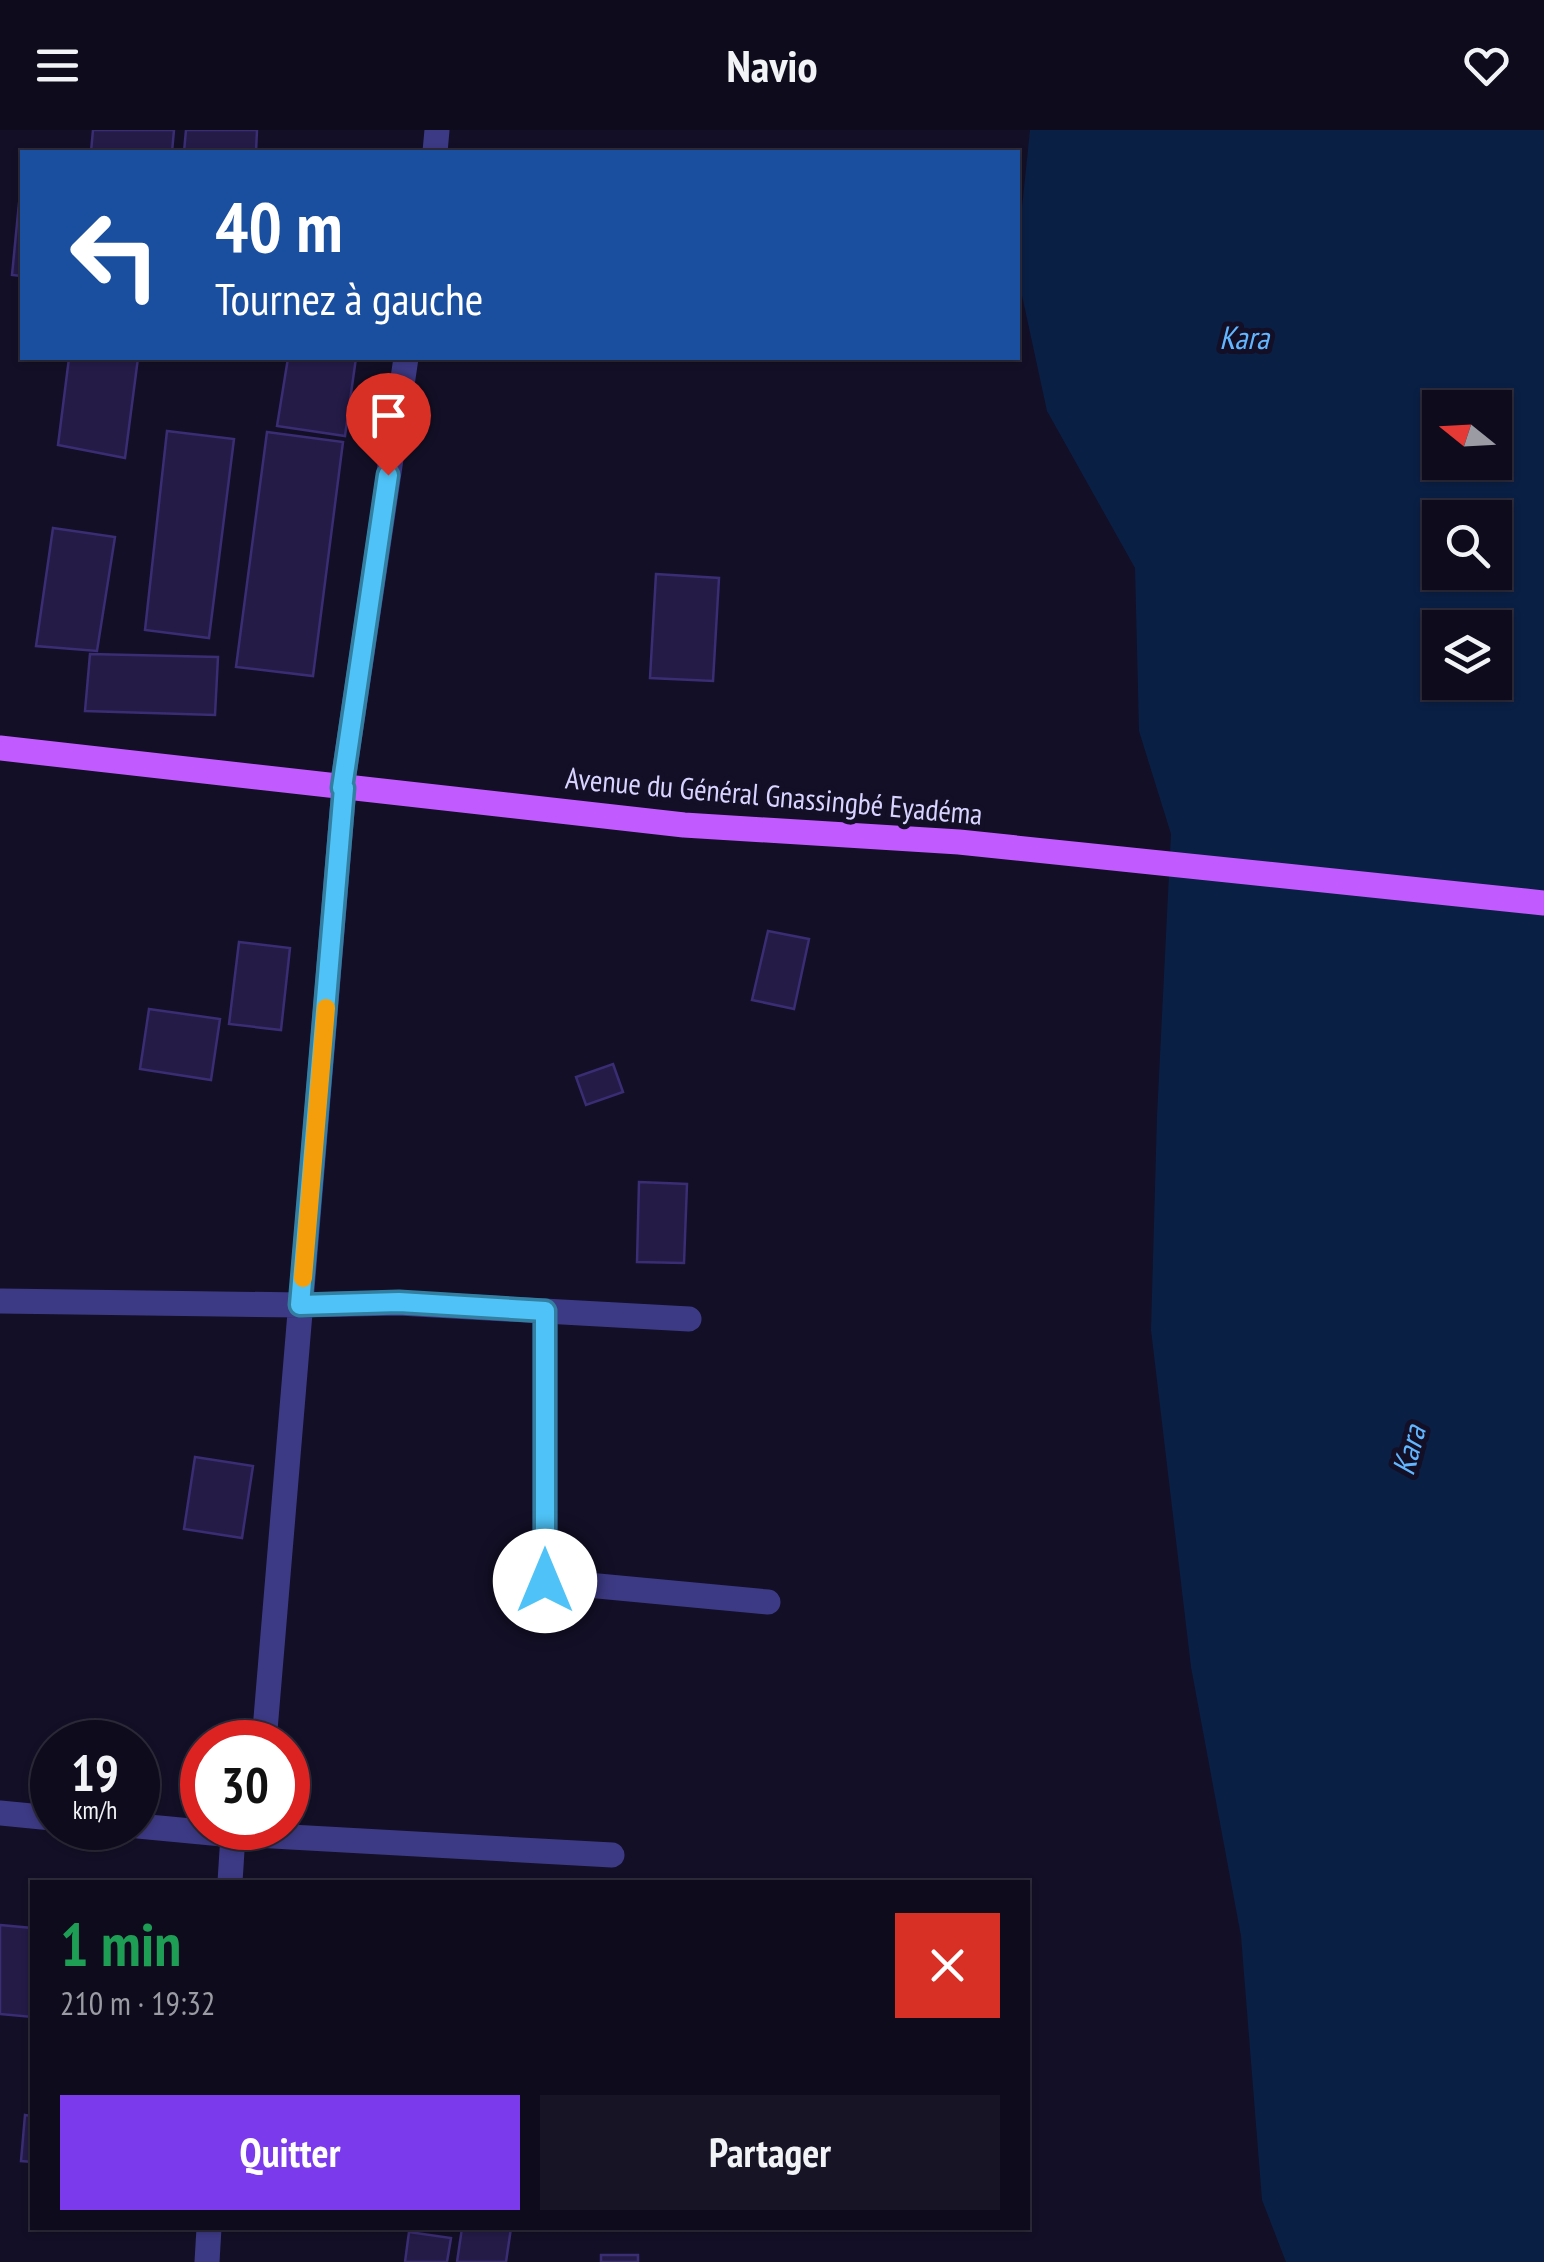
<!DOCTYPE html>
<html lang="fr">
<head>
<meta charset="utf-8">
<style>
  body { margin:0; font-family:"PT Sans Narrow",sans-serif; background:#171425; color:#f1f3f6; height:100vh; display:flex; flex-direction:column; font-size:38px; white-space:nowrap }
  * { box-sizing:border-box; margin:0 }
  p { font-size:32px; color:#9b9ba3 }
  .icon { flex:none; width:55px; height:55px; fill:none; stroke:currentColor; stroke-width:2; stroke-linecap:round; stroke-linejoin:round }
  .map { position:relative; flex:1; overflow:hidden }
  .sheet { position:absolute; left:30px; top:1750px; width:1000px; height:350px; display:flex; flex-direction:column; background:#0e0b1c; border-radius:0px; box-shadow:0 2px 8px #0004,0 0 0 2px #2e2b3b }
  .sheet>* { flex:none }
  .hud { position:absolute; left:20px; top:20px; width:1000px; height:210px; border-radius:0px; box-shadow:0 2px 8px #0004,0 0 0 2px #2e2b3b; background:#1a4fa0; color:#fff; overflow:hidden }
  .needle { width:65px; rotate:288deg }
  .tools { position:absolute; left:1422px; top:260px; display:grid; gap:20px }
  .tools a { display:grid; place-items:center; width:90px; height:90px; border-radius:0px; background:#0e0b1c; box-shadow:0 2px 8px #0004,0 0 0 2px #2e2b3b; font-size:50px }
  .speed { position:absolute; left:30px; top:1590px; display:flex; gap:20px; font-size:50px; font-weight:700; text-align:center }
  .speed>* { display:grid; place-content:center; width:130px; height:130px; border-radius:50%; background:#0e0b1c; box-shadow:0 2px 8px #0004,0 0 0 2px #2e2b3b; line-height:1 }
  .speed small { font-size:25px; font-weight:400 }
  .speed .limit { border:15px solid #d22; background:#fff; color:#111 }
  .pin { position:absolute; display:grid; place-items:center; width:85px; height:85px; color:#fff; margin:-102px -42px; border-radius:50% 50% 50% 0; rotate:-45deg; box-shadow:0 0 10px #0007 }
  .pin .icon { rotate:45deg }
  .me { position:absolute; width:110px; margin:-55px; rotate:0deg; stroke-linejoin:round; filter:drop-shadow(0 0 8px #0008) }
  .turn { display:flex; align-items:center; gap:35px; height:210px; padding:0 30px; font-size:45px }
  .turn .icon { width:130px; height:130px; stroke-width:2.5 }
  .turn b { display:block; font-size:70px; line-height:85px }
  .round { display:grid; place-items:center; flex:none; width:105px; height:105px; border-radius:0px; background:#171425 }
  .overview { display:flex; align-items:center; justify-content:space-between; height:170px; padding:0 30px }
  h1 { font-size:60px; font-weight:800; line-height:75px; color:#1e9e55 }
  .primary-button { display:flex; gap:20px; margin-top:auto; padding:20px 30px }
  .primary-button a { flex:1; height:115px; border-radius:0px; background:#7c3aed; color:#fff; font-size:40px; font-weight:800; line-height:115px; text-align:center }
  .primary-button a+a { background:#171425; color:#f1f3f6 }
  header { display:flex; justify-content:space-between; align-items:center; height:130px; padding:0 30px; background:#0e0b1c; font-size:45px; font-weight:800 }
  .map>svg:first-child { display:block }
  .water { fill:#0a1f44; fill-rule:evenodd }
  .building { fill:#241b47; stroke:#3b2d73; stroke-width:2.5 }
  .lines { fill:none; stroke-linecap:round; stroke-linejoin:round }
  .minor { stroke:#3d3a85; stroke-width:25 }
  .major { stroke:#c25bff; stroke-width:25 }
  .route-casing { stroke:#337fa1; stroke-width:25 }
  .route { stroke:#4fc3f7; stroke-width:18 }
  .slow { stroke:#f59e0b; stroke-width:18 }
  .labels { text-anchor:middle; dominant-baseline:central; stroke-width:10; stroke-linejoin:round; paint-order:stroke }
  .street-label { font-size:30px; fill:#d9d4ff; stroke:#130f26 }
  .water-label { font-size:32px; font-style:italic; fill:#62b6ff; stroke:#130f26 }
</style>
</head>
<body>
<header><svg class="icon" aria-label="menu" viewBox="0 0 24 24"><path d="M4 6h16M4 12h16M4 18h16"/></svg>Navio<svg class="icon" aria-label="heart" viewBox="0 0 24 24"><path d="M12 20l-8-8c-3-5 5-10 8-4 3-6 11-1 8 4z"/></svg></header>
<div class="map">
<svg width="1544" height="2132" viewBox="0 0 1544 2132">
  <rect width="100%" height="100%" fill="#130f26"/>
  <path class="water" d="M1030,0H1544V2132H1286L1262,2070L1241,1806L1191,1537L1151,1200L1157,986L1171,704L1139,601L1135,438L1047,281L1018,147V116ZM1440,278H1495V332H1440ZM1440,388H1495V442H1440ZM1440,498H1495V552H1440Z"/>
  <path class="building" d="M93,0H174L172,22H91Z
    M186,0H257L256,22H184Z
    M19,73H22V146L12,145Z
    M69,228H138L125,328L58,315Z
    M288,228H356L345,306L277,296Z
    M167,301L234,309L209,508L145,500Z
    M267,302L343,312L313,546L236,537Z
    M53,398L115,407L97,521L36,516Z
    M656,444L719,448L713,551L650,548Z
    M90,524L218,527L215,585L85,581Z
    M768,801L809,809L794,879L752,870Z
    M239,812L290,818L281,900L229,894Z
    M149,879L220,889L211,950L140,939Z
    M613,934L623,962L586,975L576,947Z
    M639,1052L687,1054L684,1133L637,1132Z
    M195,1327L253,1336L242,1408L184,1399Z
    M0,1795L32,1798V1887L0,1884Z
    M25,1985L32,1986V2032L21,2031Z
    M462,2098H511L506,2132H457Z
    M409,2102L451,2108L447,2132H405Z
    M601,2125H638V2132H601Z"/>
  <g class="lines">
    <path class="minor" d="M435,22L437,0
      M342,658L406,228
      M0,1171L301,1175L399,1173L689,1189
      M545,1181V1451L768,1472
      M264,1612L344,658
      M0,1683L52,1688
      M138,1696L233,1705H255L612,1725
      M230,1752L233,1705
      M207,2132L209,2098"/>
    <path class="major" d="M0,618L684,695L959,712L1544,773"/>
  </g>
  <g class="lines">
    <g class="route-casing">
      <path id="route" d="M388,345L342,658H344L300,1175L399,1172L545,1181V1451"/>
    </g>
    <use href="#route" class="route"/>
    <path class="slow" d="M303,1148L326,878"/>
  </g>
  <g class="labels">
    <g class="street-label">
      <text transform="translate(774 665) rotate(5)">Avenue du Général Gnassingbé Eyadéma</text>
    </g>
    <g class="water-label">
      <text x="1244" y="207">Kara</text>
      <text transform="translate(1408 1320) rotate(-75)">Kara</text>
    </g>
  </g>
</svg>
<div class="tools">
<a><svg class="needle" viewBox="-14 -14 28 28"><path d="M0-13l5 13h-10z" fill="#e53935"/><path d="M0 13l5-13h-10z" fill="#9b9ba3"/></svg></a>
<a><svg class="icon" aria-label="search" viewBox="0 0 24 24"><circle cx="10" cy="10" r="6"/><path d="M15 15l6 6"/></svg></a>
<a><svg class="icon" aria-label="layers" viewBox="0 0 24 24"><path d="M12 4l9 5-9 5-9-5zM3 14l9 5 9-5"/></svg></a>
</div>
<div class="speed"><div>19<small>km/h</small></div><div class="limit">30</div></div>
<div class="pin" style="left:388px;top:345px;background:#d93025"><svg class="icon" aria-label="arrive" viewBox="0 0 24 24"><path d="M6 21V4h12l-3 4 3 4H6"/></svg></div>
<svg class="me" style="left:545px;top:1451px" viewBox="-20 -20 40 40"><circle r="19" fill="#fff"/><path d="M0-13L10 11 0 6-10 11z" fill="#4fc3f7"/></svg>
<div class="hud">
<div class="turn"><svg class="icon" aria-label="left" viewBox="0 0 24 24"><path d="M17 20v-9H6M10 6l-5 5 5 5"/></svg><div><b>40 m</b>Tournez à gauche</div></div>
</div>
<section class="sheet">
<div class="overview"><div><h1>1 min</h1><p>210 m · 19:32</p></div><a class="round" style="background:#d93025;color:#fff"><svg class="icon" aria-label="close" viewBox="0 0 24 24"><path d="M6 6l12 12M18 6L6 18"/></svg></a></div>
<div class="primary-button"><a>Quitter</a><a>Partager</a></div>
</section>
</div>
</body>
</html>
